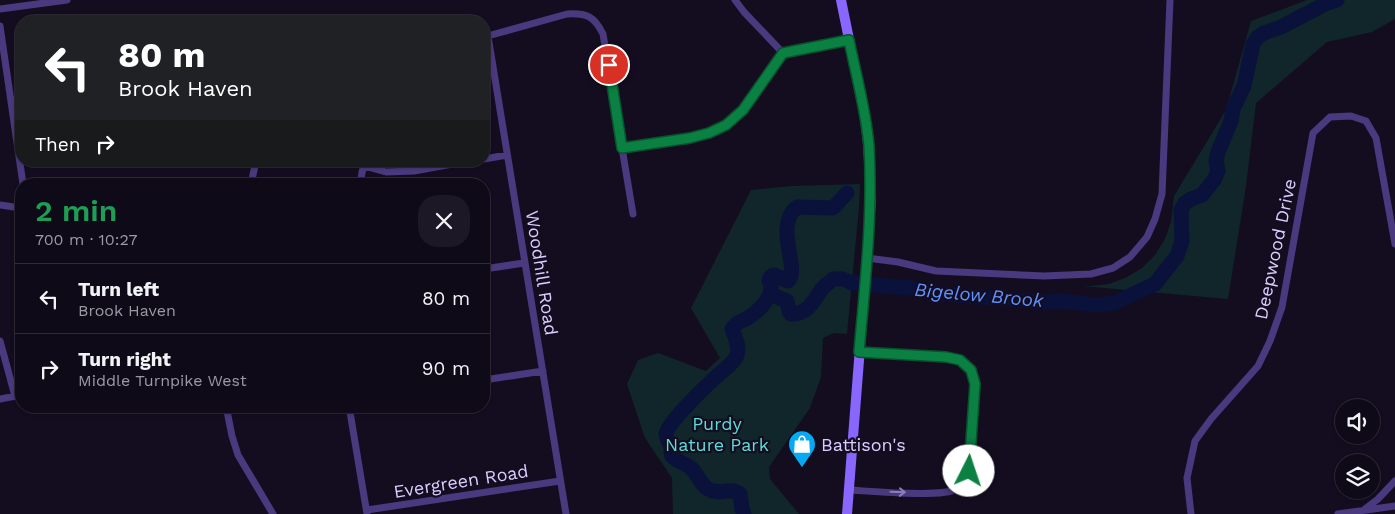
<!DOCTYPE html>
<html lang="en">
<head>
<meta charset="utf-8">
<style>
  body { margin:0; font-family:"Work Sans",sans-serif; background:#1d1825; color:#f1f3f6; height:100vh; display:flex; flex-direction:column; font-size:19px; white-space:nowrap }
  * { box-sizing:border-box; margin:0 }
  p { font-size:16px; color:#9b9aa2 }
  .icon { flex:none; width:28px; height:28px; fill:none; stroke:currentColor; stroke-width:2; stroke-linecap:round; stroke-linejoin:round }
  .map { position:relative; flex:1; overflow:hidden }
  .details { position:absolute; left:15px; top:178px; width:475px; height:235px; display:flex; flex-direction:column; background:#0f0a18; border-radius:20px; box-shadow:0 1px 4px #0004,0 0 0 1px #2f2b37 }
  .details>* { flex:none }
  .guide { position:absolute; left:15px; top:15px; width:475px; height:152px; border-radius:20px; box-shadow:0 1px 4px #0004,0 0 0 1px #2f2b37; background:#202124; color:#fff; overflow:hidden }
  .fabs { position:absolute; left:1335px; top:399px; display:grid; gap:10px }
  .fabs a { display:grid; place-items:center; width:45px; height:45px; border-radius:50%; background:#0f0a18; box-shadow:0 1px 4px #0004,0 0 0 1px #2f2b37; font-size:25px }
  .pin { position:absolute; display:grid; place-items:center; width:42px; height:42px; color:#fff; margin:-21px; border:2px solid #fff; border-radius:50%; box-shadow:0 1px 5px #0007 }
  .me { position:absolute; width:55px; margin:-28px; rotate:4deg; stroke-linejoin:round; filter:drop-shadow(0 0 4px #0008) }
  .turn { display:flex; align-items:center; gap:18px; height:105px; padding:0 20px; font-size:22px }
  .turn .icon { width:65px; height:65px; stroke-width:2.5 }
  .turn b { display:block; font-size:35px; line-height:42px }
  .then { display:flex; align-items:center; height:48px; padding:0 20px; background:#0003; gap:10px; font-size:19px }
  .round { display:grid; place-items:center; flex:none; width:52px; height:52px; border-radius:20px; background:#1d1825 }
  .head { display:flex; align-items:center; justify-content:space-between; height:85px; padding:0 20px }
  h1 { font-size:30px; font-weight:600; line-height:38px; color:#1e9e55 }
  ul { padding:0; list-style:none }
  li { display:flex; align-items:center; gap:15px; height:70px; padding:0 20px; border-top:1px solid #2f2b37 }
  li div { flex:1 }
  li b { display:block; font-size:19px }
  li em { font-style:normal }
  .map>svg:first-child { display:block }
  .green { fill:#10262a }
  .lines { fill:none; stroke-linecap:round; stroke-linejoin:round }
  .river { stroke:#0a123c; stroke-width:15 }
  .street { stroke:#4a397e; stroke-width:7 }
  .secondary { stroke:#8966fc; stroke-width:10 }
  .oneway { stroke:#8c7cb8 }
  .route-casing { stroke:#07532c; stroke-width:12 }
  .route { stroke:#0b8043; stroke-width:9 }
  .labels { text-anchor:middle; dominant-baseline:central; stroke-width:4.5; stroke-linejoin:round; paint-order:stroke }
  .street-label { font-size:18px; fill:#ddcdfe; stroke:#140d20 }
  .park-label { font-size:18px; fill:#5bddd7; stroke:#140d20 }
  .poi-label { font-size:18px; fill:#ddcdfe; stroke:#140d20; text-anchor:start }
  .water-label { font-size:19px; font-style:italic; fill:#5d92fc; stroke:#140d20 }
</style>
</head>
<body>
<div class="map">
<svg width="1395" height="514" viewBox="0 0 1395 514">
  <rect width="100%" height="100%" fill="#140d20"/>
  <path class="green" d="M1307,0H1395V19L1372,32L1327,42L1256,103L1246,186L1228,299L1082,286H1091L1109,284L1127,277L1142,268L1155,255L1165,239L1171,222L1174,196L1226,110L1251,21Z
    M860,184L859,207L847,334L834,333L823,338L821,377L810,408L769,467L770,479L799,514H673L672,478L645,438L627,384L638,360L658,353L706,371L720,358L691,308L751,190L792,186Z"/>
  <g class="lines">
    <path class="river" d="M770,294L787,301L789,311L791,314C808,314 813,302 821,290C824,286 829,283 833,279H843L852,283L919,289L943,294L1044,302L1061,301L1098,305L1114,303L1155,284L1177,256L1182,241L1181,210L1185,203L1191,199L1202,195L1214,180L1218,171L1216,161L1218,152L1231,121L1233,109L1244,86L1253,44L1258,37L1264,33L1281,27L1325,4L1337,0
      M770,294L771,286L769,280L771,276L774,275L788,281C801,270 773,226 797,207L833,208L847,193
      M744,514C740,507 742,501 740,494C729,486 719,496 708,489C700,484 698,474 691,468C687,464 674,460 672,456C670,453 672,448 670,445C669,441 666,439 666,434C668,422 708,384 719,374C725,369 734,363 737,355C740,347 735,337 732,329C738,321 740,322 748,318C757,312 766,303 770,294"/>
    <path class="street" d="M735,0L744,12L783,53
      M0,9L67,0
      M0,26L23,184
      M488,36L566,514
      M484,37L567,14C587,13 594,16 603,34L633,214
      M11,100L21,99
      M622,149C649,144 705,140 727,125C744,113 771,73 783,53L849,40
      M484,159L507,155
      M346,161L386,172L414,171L469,161
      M251,184L256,161
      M360,184L364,162
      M0,205L21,208
      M867,258L898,262L936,271L1044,276L1091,274L1113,268L1130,257L1147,237L1155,219L1162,194L1170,0
      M484,269L524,263
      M0,341L15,396
      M484,380L543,371
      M0,399L21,395
      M226,406L232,436L238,455L273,514
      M349,406L367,514
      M849,490C869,491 943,498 956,489C964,485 966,479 969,471L975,384L971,370L960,360L946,357L859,352
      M1365,509L1378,499L1395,481
      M367,510L560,481
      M1191,514L1187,478L1195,441L1211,419L1258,366L1270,341L1282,307L1313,133L1330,117L1351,116L1366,121L1376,138L1395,244
      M1338,514L1395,506"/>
    <path class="secondary" d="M841,0L865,118L868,143L870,175L871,199L867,258L847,514"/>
  </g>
  <defs><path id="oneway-shaft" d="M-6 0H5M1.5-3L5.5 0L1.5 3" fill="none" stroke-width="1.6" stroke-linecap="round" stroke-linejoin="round" transform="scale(1.25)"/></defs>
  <use class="oneway" href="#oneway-shaft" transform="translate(898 492) rotate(2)"/>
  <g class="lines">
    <g class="route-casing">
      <path id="route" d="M609,65L622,148L690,138L709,133L726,125L743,110L783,53L849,40C856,75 866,110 869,146C873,214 865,284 859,352L946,357L960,360L971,370L975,384L969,471"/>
    </g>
    <use href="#route" class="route"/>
  </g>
  <defs>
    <g id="shop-pin" transform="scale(1.4375)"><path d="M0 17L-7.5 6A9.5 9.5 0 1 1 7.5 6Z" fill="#04aaf3" stroke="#140d20"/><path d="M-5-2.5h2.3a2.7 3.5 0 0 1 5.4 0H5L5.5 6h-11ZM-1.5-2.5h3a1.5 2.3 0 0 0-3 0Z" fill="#fff"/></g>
  </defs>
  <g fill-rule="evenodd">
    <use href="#shop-pin" x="802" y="444"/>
  </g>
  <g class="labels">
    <g class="street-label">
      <text transform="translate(1275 249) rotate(-78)">Deepwood Drive</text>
      <text transform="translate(542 273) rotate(81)">Woodhill Road</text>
      <text transform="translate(461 481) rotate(-9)">Evergreen Road</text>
    </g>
    <g class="park-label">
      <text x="717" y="423">Purdy<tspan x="717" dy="21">Nature Park</tspan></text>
    </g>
    <g class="poi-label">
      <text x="821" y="444">Battison's</text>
    </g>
    <g class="water-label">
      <text transform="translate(979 295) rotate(5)">Bigelow Brook</text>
    </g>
  </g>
</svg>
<div class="fabs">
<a><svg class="icon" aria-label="sound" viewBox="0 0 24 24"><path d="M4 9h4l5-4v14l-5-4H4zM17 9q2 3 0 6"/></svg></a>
<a><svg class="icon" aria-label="layers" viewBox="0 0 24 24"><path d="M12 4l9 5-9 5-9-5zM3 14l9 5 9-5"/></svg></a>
</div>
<div class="pin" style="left:609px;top:65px;background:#d93025"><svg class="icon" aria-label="arrive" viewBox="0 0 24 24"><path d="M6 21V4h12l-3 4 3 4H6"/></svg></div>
<svg class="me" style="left:969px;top:471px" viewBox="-20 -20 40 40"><circle r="19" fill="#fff"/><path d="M0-13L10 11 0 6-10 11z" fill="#0b8043"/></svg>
<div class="guide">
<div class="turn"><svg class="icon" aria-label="left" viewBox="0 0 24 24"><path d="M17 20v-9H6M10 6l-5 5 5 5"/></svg><div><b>80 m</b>Brook Haven</div></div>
<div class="then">Then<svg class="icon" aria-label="right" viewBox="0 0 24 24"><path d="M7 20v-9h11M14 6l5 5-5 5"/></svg></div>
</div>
<section class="details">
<div class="head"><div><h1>2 min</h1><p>700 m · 10:27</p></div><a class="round"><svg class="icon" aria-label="close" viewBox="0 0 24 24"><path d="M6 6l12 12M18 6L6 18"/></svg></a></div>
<ul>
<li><svg class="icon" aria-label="left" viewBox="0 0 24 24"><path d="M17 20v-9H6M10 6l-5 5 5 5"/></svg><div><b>Turn left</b><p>Brook Haven</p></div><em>80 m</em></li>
<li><svg class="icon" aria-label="right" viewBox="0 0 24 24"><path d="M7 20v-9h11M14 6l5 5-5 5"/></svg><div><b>Turn right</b><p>Middle Turnpike West</p></div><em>90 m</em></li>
</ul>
</section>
</div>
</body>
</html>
